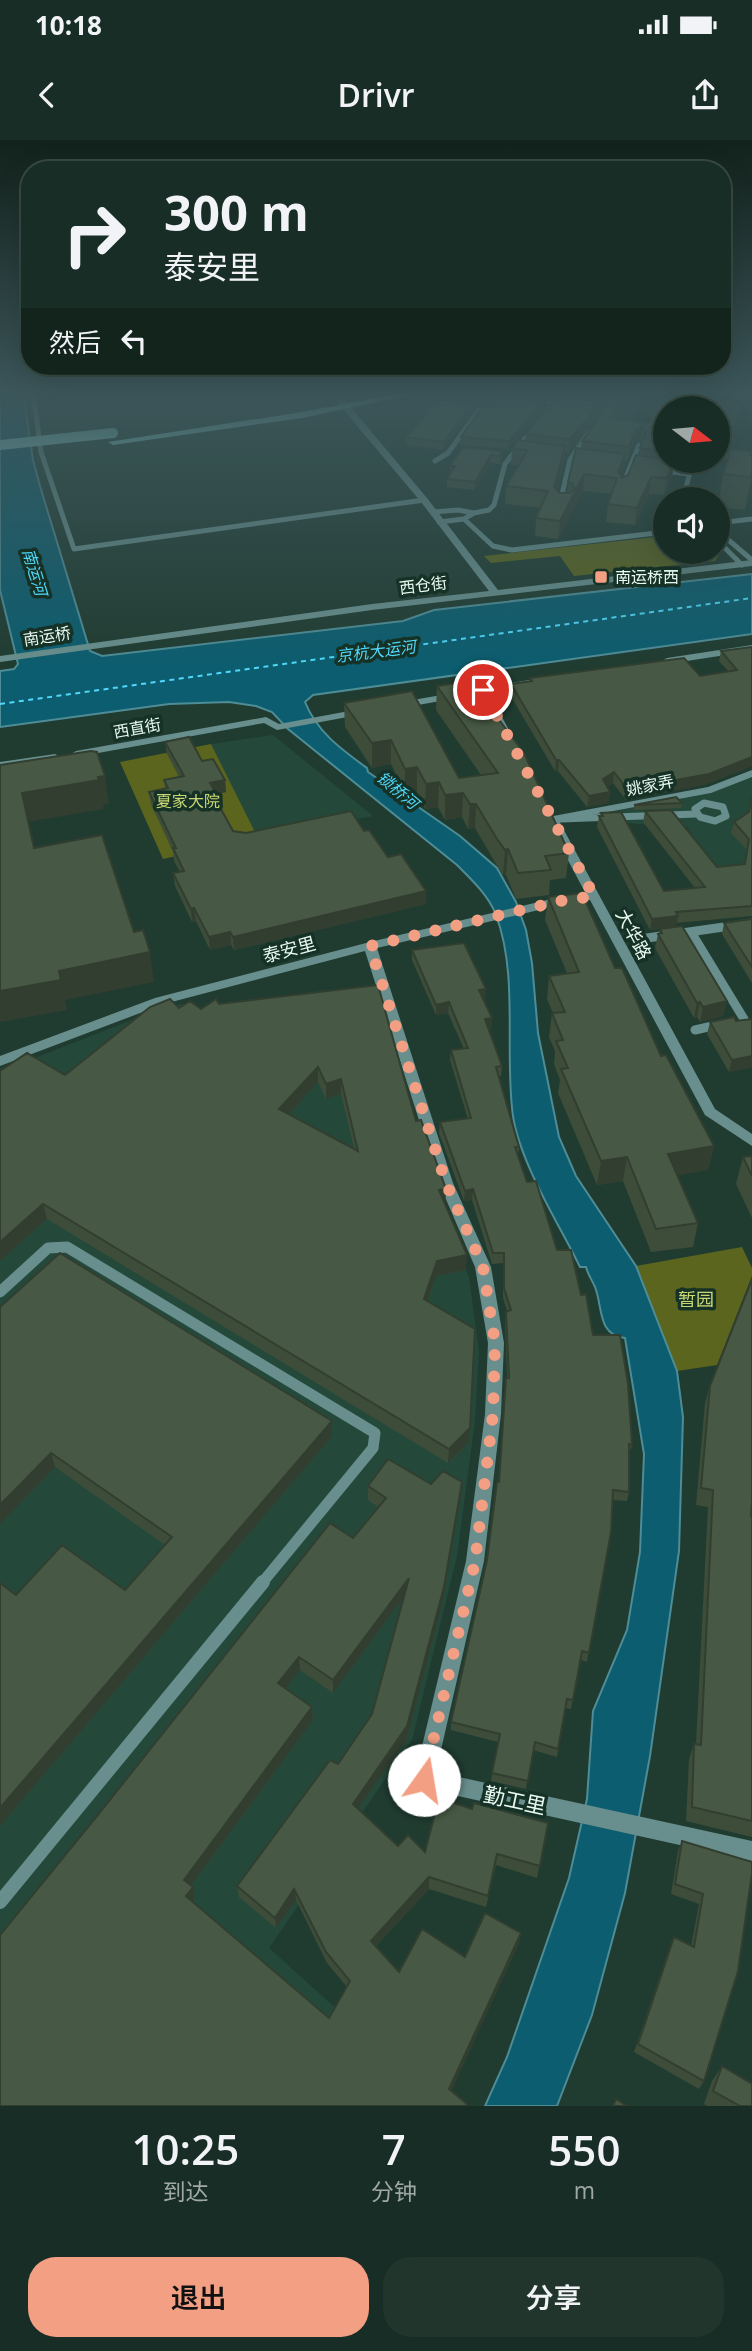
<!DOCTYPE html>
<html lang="zh">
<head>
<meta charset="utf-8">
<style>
  body { margin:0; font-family:"Open Sans","Noto Sans SC",sans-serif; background:#21352d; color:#f1f3f6; height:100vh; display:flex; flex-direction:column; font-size:26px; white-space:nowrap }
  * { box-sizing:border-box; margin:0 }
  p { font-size:23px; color:#9fa8a7 }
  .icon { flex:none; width:38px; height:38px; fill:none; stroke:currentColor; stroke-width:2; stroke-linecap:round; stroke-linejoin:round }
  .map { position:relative; height:1966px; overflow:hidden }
  .sheet { display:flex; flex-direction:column; background:#182d25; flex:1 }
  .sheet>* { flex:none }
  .top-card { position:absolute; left:21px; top:21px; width:710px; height:214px; border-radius:28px; box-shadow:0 7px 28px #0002,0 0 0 2px #364942; background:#182d25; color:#f1f3f6; overflow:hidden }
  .needle { width:46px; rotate:106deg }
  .tools { position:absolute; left:653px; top:256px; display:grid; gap:14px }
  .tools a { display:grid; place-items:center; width:77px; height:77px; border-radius:50%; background:#182d25; box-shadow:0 7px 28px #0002,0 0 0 2px #364942; font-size:35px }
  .pin { position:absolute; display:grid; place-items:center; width:60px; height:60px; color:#fff; margin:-30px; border:4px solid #fff; border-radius:50%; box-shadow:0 2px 7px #0007 }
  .me { position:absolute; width:77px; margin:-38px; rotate:13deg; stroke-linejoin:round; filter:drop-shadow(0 0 5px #0008) }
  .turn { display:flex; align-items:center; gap:24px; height:147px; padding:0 28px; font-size:32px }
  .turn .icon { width:91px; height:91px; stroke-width:2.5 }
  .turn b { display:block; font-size:49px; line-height:60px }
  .then { display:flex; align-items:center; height:66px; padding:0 28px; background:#0003; gap:14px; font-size:26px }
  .eta { display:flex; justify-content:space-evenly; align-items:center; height:119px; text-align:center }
  .eta b { font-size:42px; font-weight:600; line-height:49px }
  .primary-button { display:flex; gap:14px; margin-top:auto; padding:14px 28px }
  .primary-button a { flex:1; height:80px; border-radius:28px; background:#f39f83; color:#111; font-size:28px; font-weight:600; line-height:80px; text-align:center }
  .primary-button a+a { background:#21352d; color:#f1f3f6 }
  .status { display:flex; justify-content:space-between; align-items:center; height:49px; padding:0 35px; background:#182d25; direction:ltr }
  .status svg { height:19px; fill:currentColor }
  header { display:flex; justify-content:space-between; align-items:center; height:91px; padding:0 28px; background:#182d25; font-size:32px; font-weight:600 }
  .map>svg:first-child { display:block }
  .built { fill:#24493b }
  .green { fill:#5c651d }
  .water { fill:#0c5d6f; stroke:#4e8c96; stroke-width:2 }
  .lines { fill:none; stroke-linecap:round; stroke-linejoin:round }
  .ferry { stroke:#4fd8fa; stroke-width:2; stroke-dasharray:5 4.5; stroke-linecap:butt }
  .lane-far4 { stroke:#688f8d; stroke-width:5 }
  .lane-far3 { stroke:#688f8d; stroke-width:7 }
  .lane-far2 { stroke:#688f8d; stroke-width:9 }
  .lane-far1 { stroke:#688f8d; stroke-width:11 }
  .lane { stroke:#688f8d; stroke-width:14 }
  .street { fill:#688f8d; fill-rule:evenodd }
  .primary { fill:#96e8e5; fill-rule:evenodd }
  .primary-bridge { stroke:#96e8e5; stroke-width:10 }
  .wall { fill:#3d4d3a; fill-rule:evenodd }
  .shaded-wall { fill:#323e30 }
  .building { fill:#475944; stroke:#323e30; stroke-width:2; fill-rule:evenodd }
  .route { stroke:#f39f83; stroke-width:12; stroke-dasharray:0 21.6 }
  .poi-dot { fill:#f39f83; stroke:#163227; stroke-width:2.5 }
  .labels { text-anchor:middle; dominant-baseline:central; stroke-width:7; stroke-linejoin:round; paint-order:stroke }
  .far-water-label { font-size:16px; font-style:italic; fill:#4fd8fa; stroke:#163227 }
  .far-poi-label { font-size:16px; fill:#e9faf2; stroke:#163227; text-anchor:start }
  .far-street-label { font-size:16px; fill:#e9faf2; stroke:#163227 }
  .far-park-label { font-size:16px; fill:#c8d774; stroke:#163227 }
  .street-label { font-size:18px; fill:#e9faf2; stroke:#163227 }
  .park-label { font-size:18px; fill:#c8d774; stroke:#163227 }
  .near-street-label { font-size:21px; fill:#e9faf2; stroke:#163227 }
</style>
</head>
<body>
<div class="status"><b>10:18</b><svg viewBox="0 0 49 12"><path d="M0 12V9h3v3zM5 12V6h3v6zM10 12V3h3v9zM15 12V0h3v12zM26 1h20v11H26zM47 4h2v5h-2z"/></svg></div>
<header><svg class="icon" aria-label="back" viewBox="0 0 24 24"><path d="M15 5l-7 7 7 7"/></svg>Drivr<svg class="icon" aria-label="share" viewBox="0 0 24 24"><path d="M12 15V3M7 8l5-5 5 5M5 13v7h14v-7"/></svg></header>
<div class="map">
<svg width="752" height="1966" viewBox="0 0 752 1966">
  <rect width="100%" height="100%" fill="#203c31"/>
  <path class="built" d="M273,595L373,676L258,698L211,604Z
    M752,635V728L715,727L687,687L594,681L591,676L714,651Z
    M376,853L424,1030L469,1137L479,1212L475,1280L457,1416L412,1600L269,1808L362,1892L0,1966V935L12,927L165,867L182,864L185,874Z"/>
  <path class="green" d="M665,396V411H715L719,415L715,421L574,436L560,416L491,423L484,416Z
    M211,604L258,698L163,719L120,622Z
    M742,1107L752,1128V1136L717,1225L677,1231L636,1126Z"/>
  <path class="water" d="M0,252H23L33,320L40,346L90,511L102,516L403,481L434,470L752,434V494L313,555L305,562C317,592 341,609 367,628L368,632L460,696L497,728L516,762L526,790L532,823L538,893L559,997L576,1036L636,1126L677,1231L683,1277L679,1411L650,1616L625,1753L592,1875L557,1966H485L507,1917L569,1738L587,1659L593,1571L627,1490L640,1412L644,1314L625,1198C597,1195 603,1167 595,1147C592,1140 588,1135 586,1127H580C559,1084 520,1023 513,976C504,913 519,836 496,775C489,756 471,739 457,725L288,589L272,572L256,566L229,562L169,564L0,587V531L14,529L18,524L0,450Z"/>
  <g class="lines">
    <path class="ferry" d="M0,564L752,458"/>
    <path class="lane-far4" d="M33,252L41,312L74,409L424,360
      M557,252L560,255H580L579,252
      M553,262L558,264H549Z
      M435,321L448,313L479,270
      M661,331L689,334
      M622,347L639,305
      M683,359L693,320
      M560,363L570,320L588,293
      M433,372L458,370L474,373L464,379L439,382
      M474,373L489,370L494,365L505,324L534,287
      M464,379L493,406L512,410L665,392
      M718,383L752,379
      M718,391L752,420
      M718,401L742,425"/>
    <path class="lane-far3" d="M704,663L723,667L726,676L715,681L700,677L695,669Z
      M561,679L696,674"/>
    <path class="lane-far2" d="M691,792L744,879
      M640,799L752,783
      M695,890L721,884"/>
    <path class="lane-far1" d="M0,1152L48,1108L67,1107L375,1293L373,1308L262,1443"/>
    <path class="lane" d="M0,1762L263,1442"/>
    <path class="street" d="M337,258H343L427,358L498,450L752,420V426L372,470L0,522V516L372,464L489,451L421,362L337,262Z
      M752,505V511L667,524L662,521L667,518Z
      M529,540L532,541V545L489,553L510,592L505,595L500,592L480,554L401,568L396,565L401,562Z
      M360,569L365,572L364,574L277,590L264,583L76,617L71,614L76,611L266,577L279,584Z
      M55,614L60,617L59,619L0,628V622Z
      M752,630V637L711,653L559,681L715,969L752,994V1006L705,975L590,760L560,765L377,808L453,1043L491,1127L504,1203L501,1274L484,1421L436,1632L752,1701V1721L417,1647L414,1640L466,1421L485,1274L488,1203L475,1127L439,1043L365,811L164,864L0,926V916L155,858L370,802L560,757L586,754L547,681L548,677L708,647Z"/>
    <path class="primary" d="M408,252H424L302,278L113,305L108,302L302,272Z"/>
    <path class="primary-bridge" d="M0,305L113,293"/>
  </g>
  <path class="wall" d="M604,252H632L616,280L649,283L658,260L680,262L679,266H681V268H665V320H679L676,327H673L672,337L664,355L649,354L635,385L606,382L608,364L612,354L583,351L558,399L535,396L536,378L541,368L505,364L506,346L518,326L511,325L512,309L518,300L525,301L526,294L556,257L599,261ZM599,276L600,277L582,301L581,308H576L568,342L567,353H560L557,350L564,323L565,312L569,313ZM640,300L642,302L639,316L636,315L628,335L622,338L621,336L623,331L624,320L627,321L634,302Z
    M745,252H752V261L744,260Z
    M543,261L542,269L508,309L460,305L461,297L495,267Z
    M472,264L471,272L443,310L406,305V297Z
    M742,265L737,296L733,309L751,315V347L745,370L718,367L723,334L728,319L718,318V268Z
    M502,311V319L500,324L490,323L474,350L447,347V339L450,334V326Z
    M752,507V626L707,644L626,660L613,643L607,647L610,652L608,663L587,667L558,631H555L510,555L511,544L529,542L530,538L700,536L728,531L719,521L721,511Z
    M437,546L569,713L566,738L550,740L549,755L516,759L506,735H503L496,724L475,688L468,689L462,677L445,680L438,667L425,669L417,652L405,653L391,624L372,628L345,587L344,563L459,638L481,635L436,570Z
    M165,602L202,621L225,640L226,652L216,654L220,667L233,691L246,693L364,691L388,717L426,764L234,810L231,805L210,810L196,781L192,782L175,746L173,733L180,732L174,721L173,712L151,664L149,652L165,649L164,640L179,637L167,614Z
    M752,653V776L676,783V786L727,861L723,876L700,882L697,877L694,878L655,808L658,794L659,793L660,789L650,790L597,687L599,676H600L601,673L664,751L695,748L643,682L645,671L717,727L744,724L747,710L731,693L734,682L749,673Z
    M682,663L681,668L634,670V665Z
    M548,757L615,828L661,916L714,1006L708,1030L677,1035L698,1083L693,1107L651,1112L623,1041L597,1045L558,953L560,940L554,924L555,911L549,897L552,873H553L547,859L549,836L567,833L545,780Z
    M752,780V843L722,794L724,783Z
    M412,810L485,859H483L492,878L491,888L489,889L502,926L501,936H499L519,1007L518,1016L527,1042L557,1110L581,1155L593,1195L632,1305L629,1314V1352L627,1361L612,1360L587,1522L581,1520L571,1569L566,1568L557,1617L533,1610L526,1649L491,1641L498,1602L451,1590V1582L487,1420L499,1342L507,1238L505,1182L506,1172L507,1171L503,1158V1123L492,1124L472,1060L464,1061L439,993L440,982L468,979L450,920L451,910L464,909L448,873L436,875L412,820Z
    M219,864L416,981L446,1049L445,1063L466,1130L436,1136L428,1161L470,1288L469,1302L448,1323L47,1079L0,1121V931L65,935L179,868L201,869ZM318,942L326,959L341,954L354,1008L289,974Z
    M752,879L729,932L707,894L710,882L736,881Z
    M752,1016V1078L736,1044L743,1017Z
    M0,1167L332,1296L0,1686V1443L16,1455L125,1450L165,1405L55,1327L0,1384Z
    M710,1246L752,1376V1697L686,1681L689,1619L694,1604H696L708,1367L696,1365L705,1263Z
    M431,1344L461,1356L443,1461L407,1599L358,1669L398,1706L425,1712L472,1669L548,1683L537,1738L496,1725L486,1767L429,1749L376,1806L399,1832L465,1817L519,1803L451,1951L467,1964V1966H0L353,1398L378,1367L368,1360V1346ZM403,1458L372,1574L338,1624L237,1746L239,1757L276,1788L296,1760L327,1823L347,1847L329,1878L192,1762L195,1758L193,1747L191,1746L313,1580L312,1567L286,1548L300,1530L333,1553Z
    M682,1701L752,1722L704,1941L699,1949L634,1912L670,1806L674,1797L691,1806L699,1764L671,1754L678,1711Z
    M722,1926L752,1966H707L704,1964L712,1941Z"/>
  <path class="shaded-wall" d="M626,252H632L609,292L610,279Z
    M543,261L542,269L508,309L509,301Z
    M600,263L599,276L569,313L570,299Z
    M472,264L471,272L443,310L444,302Z
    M742,265L737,296L729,319L735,287Z
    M642,287L640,300L634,302L627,321L629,307L636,289Z
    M565,306L564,323L553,364L554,347Z
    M502,311V319L500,324V316Z
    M625,314L623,331L616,349L618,332Z
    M491,315L490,323L474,350L475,342Z
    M674,320L672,337L664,355L667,338Z
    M752,332L751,347L745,370L751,337Z
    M584,334L583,351L558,399L560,381Z
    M651,337L649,354L635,385L637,368Z
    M391,600V624L372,628V603Z
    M752,617V626L707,644L626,660L627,649Z
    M556,620H559L558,631H555Z
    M417,627V652L405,653V629Z
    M614,632L613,643L601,650L603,639Z
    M105,636L109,664L103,665L104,669L27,682L22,653Z
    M225,640L226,652L211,655L210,643Z
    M439,642L438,667L425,669L426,644Z
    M610,652L608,663L587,667L589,656Z
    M463,653L462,677L445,680V655Z
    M470,664H476L475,688L468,689Z
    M508,709L506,735H503L505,710Z
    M426,751V764L234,810L233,797Z
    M194,768L196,781L192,782L191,769Z
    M678,776L676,787L650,790L652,779Z
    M230,792L231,805L210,810L209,797Z
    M150,812L154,842L65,860L67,870L0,882V851L59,831Z
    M486,849L485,859L479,860V850Z
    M727,861L723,876L700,882L703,867Z
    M449,862L448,873L436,875V865Z
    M700,862L697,877L694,878L697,863Z
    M492,878L491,888L484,890L485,879Z
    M752,916V928L729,932L732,920Z
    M318,927V942L280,984L279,969Z
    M341,939V954L326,959V944Z
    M714,1006L708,1030L663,1038L668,1014Z
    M627,1017L623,1041L597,1045L601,1021Z
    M446,1049L445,1064L439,1050Z
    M473,1049L472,1060L464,1061L465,1051Z
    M43,1064L47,1079L0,1121V1102Z
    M467,1115L466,1130L436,1136L423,1174L424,1159L437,1121Z
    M332,1281V1296L0,1686V1668Z
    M470,1288L469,1302L448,1323L449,1309Z
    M51,1313L55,1327L0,1384V1365Z
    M462,1342L461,1356L443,1461L407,1599L353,1676V1664Z
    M409,1438L408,1451L333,1553V1540Z
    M299,1517L300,1530L280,1556L278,1543Z
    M312,1567L313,1580L187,1751L184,1740Z
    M429,1737V1749L371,1811V1801Z
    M193,1747L195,1758L189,1767L186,1756Z
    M294,1749L296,1760L276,1788L275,1778Z
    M521,1793L519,1803L448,1958L449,1949Z"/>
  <path class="building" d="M604,252H626L610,279L649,283L658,260L680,262L678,265L681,266V268H665V312L640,308L646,292L642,287L636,289L629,307L582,301L605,270V265L600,263L570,299L526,294L556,257L599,261Z
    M497,256L543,261L509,301L461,297L484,265L495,267Z
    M437,260L472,264L444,302L406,297L422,280Z
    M720,263L742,265L735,287L718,286V268H715V266L719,267Z
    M518,300L565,306L554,347L560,353H570L575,349L573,344L568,342L576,308L625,314L618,332L622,338L628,335L636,315L665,319V320H674L667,338L651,337L637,368L608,364L617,338L584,334L560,381L536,378L548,351L506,346L528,310L512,309Z
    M463,307L502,311L500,316L491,315L475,342L447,339L455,326H450Z
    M731,309L752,311L751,315H752V332L751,337L723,334Z
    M752,507V617L709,634L627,649L614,632L603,639L610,652L589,656L559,620H556L511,544L532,541L530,538L684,518L700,536L737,530L721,511Z
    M470,541L524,613L569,713L545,716L551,730L518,733L508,709L505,710L497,699L476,664H470L463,653L445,655L439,642L426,644L417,627L405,629L391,600L372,603L344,563L412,551L459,638L498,633L437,546Z
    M189,597L202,621L213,619L225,640L210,643L219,659L216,660L233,691L246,693L351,671L364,691L369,690L388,717L401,714L426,751L233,797L230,792L209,797L194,768L191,769L173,733L184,731L173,708H176L149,652L168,648L164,640L184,636L165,602Z
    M91,611L97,612L105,636L98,637L99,640L22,653L34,708L102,695L134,792L143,790L150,812L59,831L61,840L0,851V625Z
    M752,656V766L676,772L678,776L652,779L599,676H603L601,673L621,672L664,751L705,747L645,671L671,670L717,727L745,724L749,699L734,682L749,672Z
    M676,657L682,663L634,665Z
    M582,753L615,828H622L661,916L666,915L714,1006L668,1014L698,1083L656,1089L627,1017L601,1021L561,929L568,928L556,901L563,900L552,873L565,872L549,836L579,832L548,757Z
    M751,779L752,780V827L724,783Z
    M682,786L727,861L703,867L700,862L697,863L658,794L662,793L660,789Z
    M464,803L486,849L479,850L492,878L485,879L502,926L496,927L519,1007H515L527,1042L536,1041L557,1110H571L581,1155L586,1154L593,1195H620L628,1244L632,1305L629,1304V1352L613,1350L611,1392L589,1513L582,1511L573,1560L567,1559L558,1609L535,1602L528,1641L492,1633L500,1594L451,1582L487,1420L497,1342H499L506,1238H509L506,1172L511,1170L504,1148V1113H493L473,1049L465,1051L440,982L471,978L451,910L468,908L449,862L436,865L412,810Z
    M378,845L416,981L421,980L446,1049L439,1050L467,1115L437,1121L424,1159L475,1189L470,1288L449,1309L43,1064L0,1102V931L27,913L65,935L150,867L170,859L179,868L190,861L201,869L216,859L219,864ZM318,927L326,944L341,939L358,1011L279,969Z
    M734,877L736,881L752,879V916L732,920L710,882Z
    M752,1016V1036L743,1017Z
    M60,1113L332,1281L0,1668V1443L16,1455L62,1405L125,1450L172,1397L51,1313L0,1365V1167Z
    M752,1139V1360L751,1376H752V1681L692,1667L694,1604L701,1605L713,1350L701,1348L710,1246Z
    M388,1319L431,1344L443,1331L462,1342L444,1447L407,1586L353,1664L398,1706L408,1695L425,1712L439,1658L472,1669L474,1663L548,1683L540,1726L497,1714L488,1756L429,1737L371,1801L399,1832L422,1789L465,1817L485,1773L521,1793L449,1949L467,1964L466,1966H0V1795L101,1671L330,1383L353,1398L386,1358L368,1346ZM409,1438L372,1574L338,1624L330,1620L237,1746L275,1778L294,1749L326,1812L350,1841L329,1878L186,1756L193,1747L184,1740L312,1567L278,1543L299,1517L333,1540Z
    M682,1701L752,1722V1733L738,1831L704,1941L638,1904L674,1797L694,1807L703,1754L675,1744Z
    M722,1926L752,1944V1966H740L713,1951Z
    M616,1959L627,1966H613Z"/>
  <linearGradient id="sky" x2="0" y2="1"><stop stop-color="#12211b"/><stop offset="0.48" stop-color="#3c565a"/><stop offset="1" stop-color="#3c565a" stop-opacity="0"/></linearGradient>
  <rect width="752" height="527" fill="url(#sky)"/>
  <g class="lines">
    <path class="route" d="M424,1640L475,1422L493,1274L495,1203L483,1127L446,1043L370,806L560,761L594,756L483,550"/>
  </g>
  <rect class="poi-dot" x="594" y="430" width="14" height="14" rx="3.5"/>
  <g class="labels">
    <g class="far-water-label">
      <text transform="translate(35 432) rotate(73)">南运河</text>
      <text transform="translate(376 511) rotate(-7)">京杭大运河</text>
      <text transform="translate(398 650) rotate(40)">锁桥河</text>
    </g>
    <g class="far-poi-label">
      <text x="615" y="437">南运桥西</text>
    </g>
    <g class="far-street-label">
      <text transform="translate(423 445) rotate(-7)">西仓街</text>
      <text transform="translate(47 496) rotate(-9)">南运桥</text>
      <text transform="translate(137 588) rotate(-10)">西直街</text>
      <text transform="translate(650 645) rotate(-11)">姚家弄</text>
    </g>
    <g class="far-park-label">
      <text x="188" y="661">夏家大院</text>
    </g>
    <g class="street-label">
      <text transform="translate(634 794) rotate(62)">大华路</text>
      <text transform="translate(289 809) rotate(-15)">泰安里</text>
    </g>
    <g class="park-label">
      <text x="696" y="1159">暂园</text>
    </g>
    <g class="near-street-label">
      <text transform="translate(515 1660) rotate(12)">勤工里</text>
    </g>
  </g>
</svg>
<div class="tools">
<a><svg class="needle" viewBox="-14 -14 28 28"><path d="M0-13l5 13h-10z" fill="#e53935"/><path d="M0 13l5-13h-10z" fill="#9fa8a7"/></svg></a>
<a><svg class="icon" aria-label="sound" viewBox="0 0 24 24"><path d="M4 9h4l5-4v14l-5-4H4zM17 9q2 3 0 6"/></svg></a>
</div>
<div class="pin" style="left:483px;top:550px;background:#d93025"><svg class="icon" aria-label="arrive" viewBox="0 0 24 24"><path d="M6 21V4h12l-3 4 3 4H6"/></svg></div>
<svg class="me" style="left:424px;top:1640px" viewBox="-20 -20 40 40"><circle r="19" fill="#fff"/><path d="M0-13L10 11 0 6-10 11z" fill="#f39f83"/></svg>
<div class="top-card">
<div class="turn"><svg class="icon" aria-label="right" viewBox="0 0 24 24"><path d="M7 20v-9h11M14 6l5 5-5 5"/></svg><div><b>300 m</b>泰安里</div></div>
<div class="then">然后<svg class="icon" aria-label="left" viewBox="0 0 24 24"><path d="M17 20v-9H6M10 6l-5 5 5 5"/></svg></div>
</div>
</div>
<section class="sheet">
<div class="eta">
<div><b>10:25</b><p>到达</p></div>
<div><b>7</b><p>分钟</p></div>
<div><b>550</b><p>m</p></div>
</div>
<div class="primary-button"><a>退出</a><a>分享</a></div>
</section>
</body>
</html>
